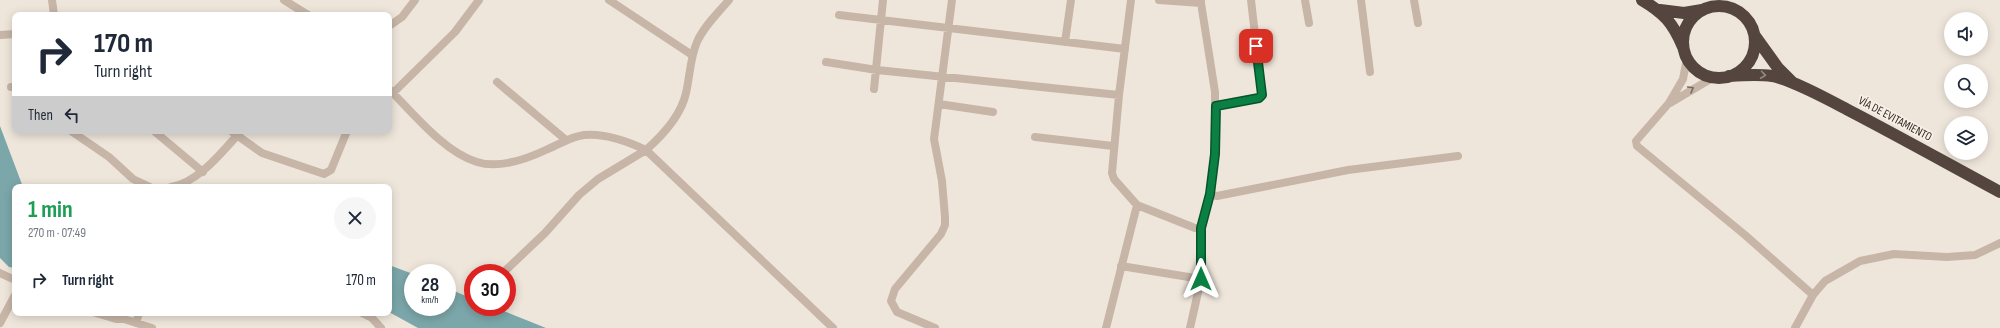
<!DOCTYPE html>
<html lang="en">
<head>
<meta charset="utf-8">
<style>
  body { margin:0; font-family:"Sofia Sans Condensed",sans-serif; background:#f6f6f7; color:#1f2937; height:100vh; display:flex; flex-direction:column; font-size:15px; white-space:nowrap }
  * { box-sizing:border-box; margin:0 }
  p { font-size:13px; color:#747a83 }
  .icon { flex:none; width:22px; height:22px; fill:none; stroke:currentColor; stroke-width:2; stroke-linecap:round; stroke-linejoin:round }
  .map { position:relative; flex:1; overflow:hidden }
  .panel { position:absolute; left:12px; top:184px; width:380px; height:132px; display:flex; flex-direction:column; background:#fff; border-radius:8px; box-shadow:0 2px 10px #0003 }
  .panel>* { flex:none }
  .hud { position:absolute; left:12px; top:12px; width:380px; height:122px; border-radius:8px; box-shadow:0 2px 10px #0003; background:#fff; color:#1f2937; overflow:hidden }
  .fabs { position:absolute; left:1944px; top:12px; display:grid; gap:8px }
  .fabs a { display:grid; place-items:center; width:44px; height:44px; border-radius:50%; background:#fff; box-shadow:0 2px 10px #0003; font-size:20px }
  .speed { position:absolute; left:404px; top:264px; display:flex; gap:8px; font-size:20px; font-weight:700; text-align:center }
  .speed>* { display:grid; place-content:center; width:52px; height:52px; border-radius:50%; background:#fff; box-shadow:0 2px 10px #0003; line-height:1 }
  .speed small { font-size:10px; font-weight:400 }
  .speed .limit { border:6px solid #d22; background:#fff; color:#111 }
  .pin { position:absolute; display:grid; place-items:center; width:34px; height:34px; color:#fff; margin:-17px; border-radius:8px; box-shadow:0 2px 6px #0006 }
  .me { position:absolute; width:44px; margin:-22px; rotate:0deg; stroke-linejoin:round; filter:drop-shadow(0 0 3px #0008) }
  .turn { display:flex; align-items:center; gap:14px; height:84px; padding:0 16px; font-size:18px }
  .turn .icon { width:52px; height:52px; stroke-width:2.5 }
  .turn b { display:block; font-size:28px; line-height:34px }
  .then { display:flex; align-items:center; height:38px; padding:0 16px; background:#0003; gap:8px; font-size:15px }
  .round { display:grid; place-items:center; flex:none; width:42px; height:42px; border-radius:21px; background:#f6f6f7 }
  .summary { display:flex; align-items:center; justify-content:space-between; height:68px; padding:0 16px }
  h1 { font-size:24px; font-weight:700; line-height:30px; color:#1e9e55 }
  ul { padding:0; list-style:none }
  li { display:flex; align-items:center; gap:12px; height:56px; padding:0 16px }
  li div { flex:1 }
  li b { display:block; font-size:15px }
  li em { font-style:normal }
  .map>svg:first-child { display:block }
  .water { fill:#7ca7aa }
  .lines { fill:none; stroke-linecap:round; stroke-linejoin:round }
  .minor { stroke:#c7b6a8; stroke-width:8 }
  .highway { stroke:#54463f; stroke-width:12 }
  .oneway { stroke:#968a82 }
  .oneway2 { stroke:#766a61 }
  .route-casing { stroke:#07532c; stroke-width:10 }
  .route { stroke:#0b8043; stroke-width:7 }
  .labels { text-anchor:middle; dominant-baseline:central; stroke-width:3.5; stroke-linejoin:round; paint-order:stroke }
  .street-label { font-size:12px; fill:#342c27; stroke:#f8f0e7 }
</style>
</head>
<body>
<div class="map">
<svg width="2000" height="328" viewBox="0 0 2000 328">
  <rect width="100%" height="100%" fill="#efe6db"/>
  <path class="water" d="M0,126L23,187H15V268L9,267L0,258Z
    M389,265L413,274V307H447V288L473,299V307H494L546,328H418L389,312Z"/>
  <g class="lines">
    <path class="minor" d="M52,0L54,15
      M284,0L308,15
      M609,0L692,55
      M729,0C718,13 704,26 697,42C690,58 690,76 686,93C681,116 663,135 646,150L833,328
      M1159,0L1201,3V0
      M1305,0L1309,23
      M1361,0L1370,72
      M1414,0L1418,23
      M839,15L1125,49
      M389,26L402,17L415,0
      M0,35L15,34
      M1065,42L1071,0
      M1687,58L1683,79L1669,103L1636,141L1637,146L1745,235L1813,295
      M826,62L877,70L1119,95
      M497,82L566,140
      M11,87H15
      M389,89C413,113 444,152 477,162C499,169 527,159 548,149C560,144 570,137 584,135C605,133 627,141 646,150
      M874,89L883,0
      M393,93L455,32L479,0
      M1670,103L1714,77
      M939,104L993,112
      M1216,106L1259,97L1262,95L1251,0
      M71,131L109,157L133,179L150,187
      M154,131L203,172
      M231,131L262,153L324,174L331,170L347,131
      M1035,137L1113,146
      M171,187C198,183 223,151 241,131
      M1210,195L1217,196L1348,170L1458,156
      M1137,205L1195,228H1201
      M1121,266L1201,279
      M507,269L545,233L579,195L598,179L646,150
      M0,273L15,280
      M96,313L116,319H124L152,328
      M362,313L372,318L381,328
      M0,323L15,295
      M136,323L139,313
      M935,328L897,312L891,301L895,289L941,234L945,225V217L942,181L934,139L952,0
      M1106,328L1137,205L1114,179L1112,173L1119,95L1131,0
      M1190,328L1201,279V228L1210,195L1215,154V92L1201,3
      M1795,328L1813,295L1825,281L1860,261L1894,254L1947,257L1975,255L2000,243"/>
    <path class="highway" d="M1642,0C1664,13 1673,23 1683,47
      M1683 42a36 36 0 1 1 72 0a36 36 0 1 1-72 0Z
      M1660,10L1684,13L1702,10
      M1755,36L1778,68L1792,82
      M1729,76C1744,75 1758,74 1772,76C1795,81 1829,100 1850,111C1900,137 1950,165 2000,192"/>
  </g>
  <defs><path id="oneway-chevron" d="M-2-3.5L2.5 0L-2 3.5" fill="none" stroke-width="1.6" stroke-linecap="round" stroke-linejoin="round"/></defs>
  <use class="oneway" href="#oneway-chevron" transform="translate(1763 75) rotate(8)"/>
  <use class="oneway2" href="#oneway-chevron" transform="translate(1691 89) rotate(-30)"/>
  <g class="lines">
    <g class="route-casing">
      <path id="route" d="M1201,279V228L1210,194L1215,154L1216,106L1259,98L1262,95L1256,46"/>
    </g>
    <use href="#route" class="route"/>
  </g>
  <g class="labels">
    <g class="street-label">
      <text transform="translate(1895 119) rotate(28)">VÍA DE EVITAMIENTO</text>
    </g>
  </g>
</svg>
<div class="fabs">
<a><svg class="icon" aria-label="sound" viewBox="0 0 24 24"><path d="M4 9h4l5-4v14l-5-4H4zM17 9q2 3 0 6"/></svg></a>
<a><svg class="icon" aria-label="search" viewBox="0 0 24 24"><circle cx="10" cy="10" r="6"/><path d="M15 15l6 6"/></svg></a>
<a><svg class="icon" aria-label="layers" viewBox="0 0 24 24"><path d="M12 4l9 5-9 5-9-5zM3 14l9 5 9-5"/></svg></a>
</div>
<div class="speed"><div>28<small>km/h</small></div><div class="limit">30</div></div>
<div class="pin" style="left:1256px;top:46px;background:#d93025"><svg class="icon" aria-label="arrive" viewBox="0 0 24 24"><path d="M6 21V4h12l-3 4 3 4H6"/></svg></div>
<svg class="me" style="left:1201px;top:279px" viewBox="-20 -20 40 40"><path d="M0-17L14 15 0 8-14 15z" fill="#0b8043" stroke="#fff" stroke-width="4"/></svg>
<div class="hud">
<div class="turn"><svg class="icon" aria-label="right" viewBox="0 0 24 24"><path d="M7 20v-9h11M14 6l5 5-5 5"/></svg><div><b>170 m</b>Turn right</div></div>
<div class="then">Then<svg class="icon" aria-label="left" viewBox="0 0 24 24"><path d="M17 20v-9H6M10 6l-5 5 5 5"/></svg></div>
</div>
<section class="panel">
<div class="summary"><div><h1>1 min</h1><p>270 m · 07:49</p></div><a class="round"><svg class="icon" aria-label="close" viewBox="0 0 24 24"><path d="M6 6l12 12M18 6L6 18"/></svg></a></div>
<ul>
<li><svg class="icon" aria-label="right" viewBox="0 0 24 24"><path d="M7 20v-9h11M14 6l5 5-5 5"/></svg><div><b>Turn right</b></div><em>170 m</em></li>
</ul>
</section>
</div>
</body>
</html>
